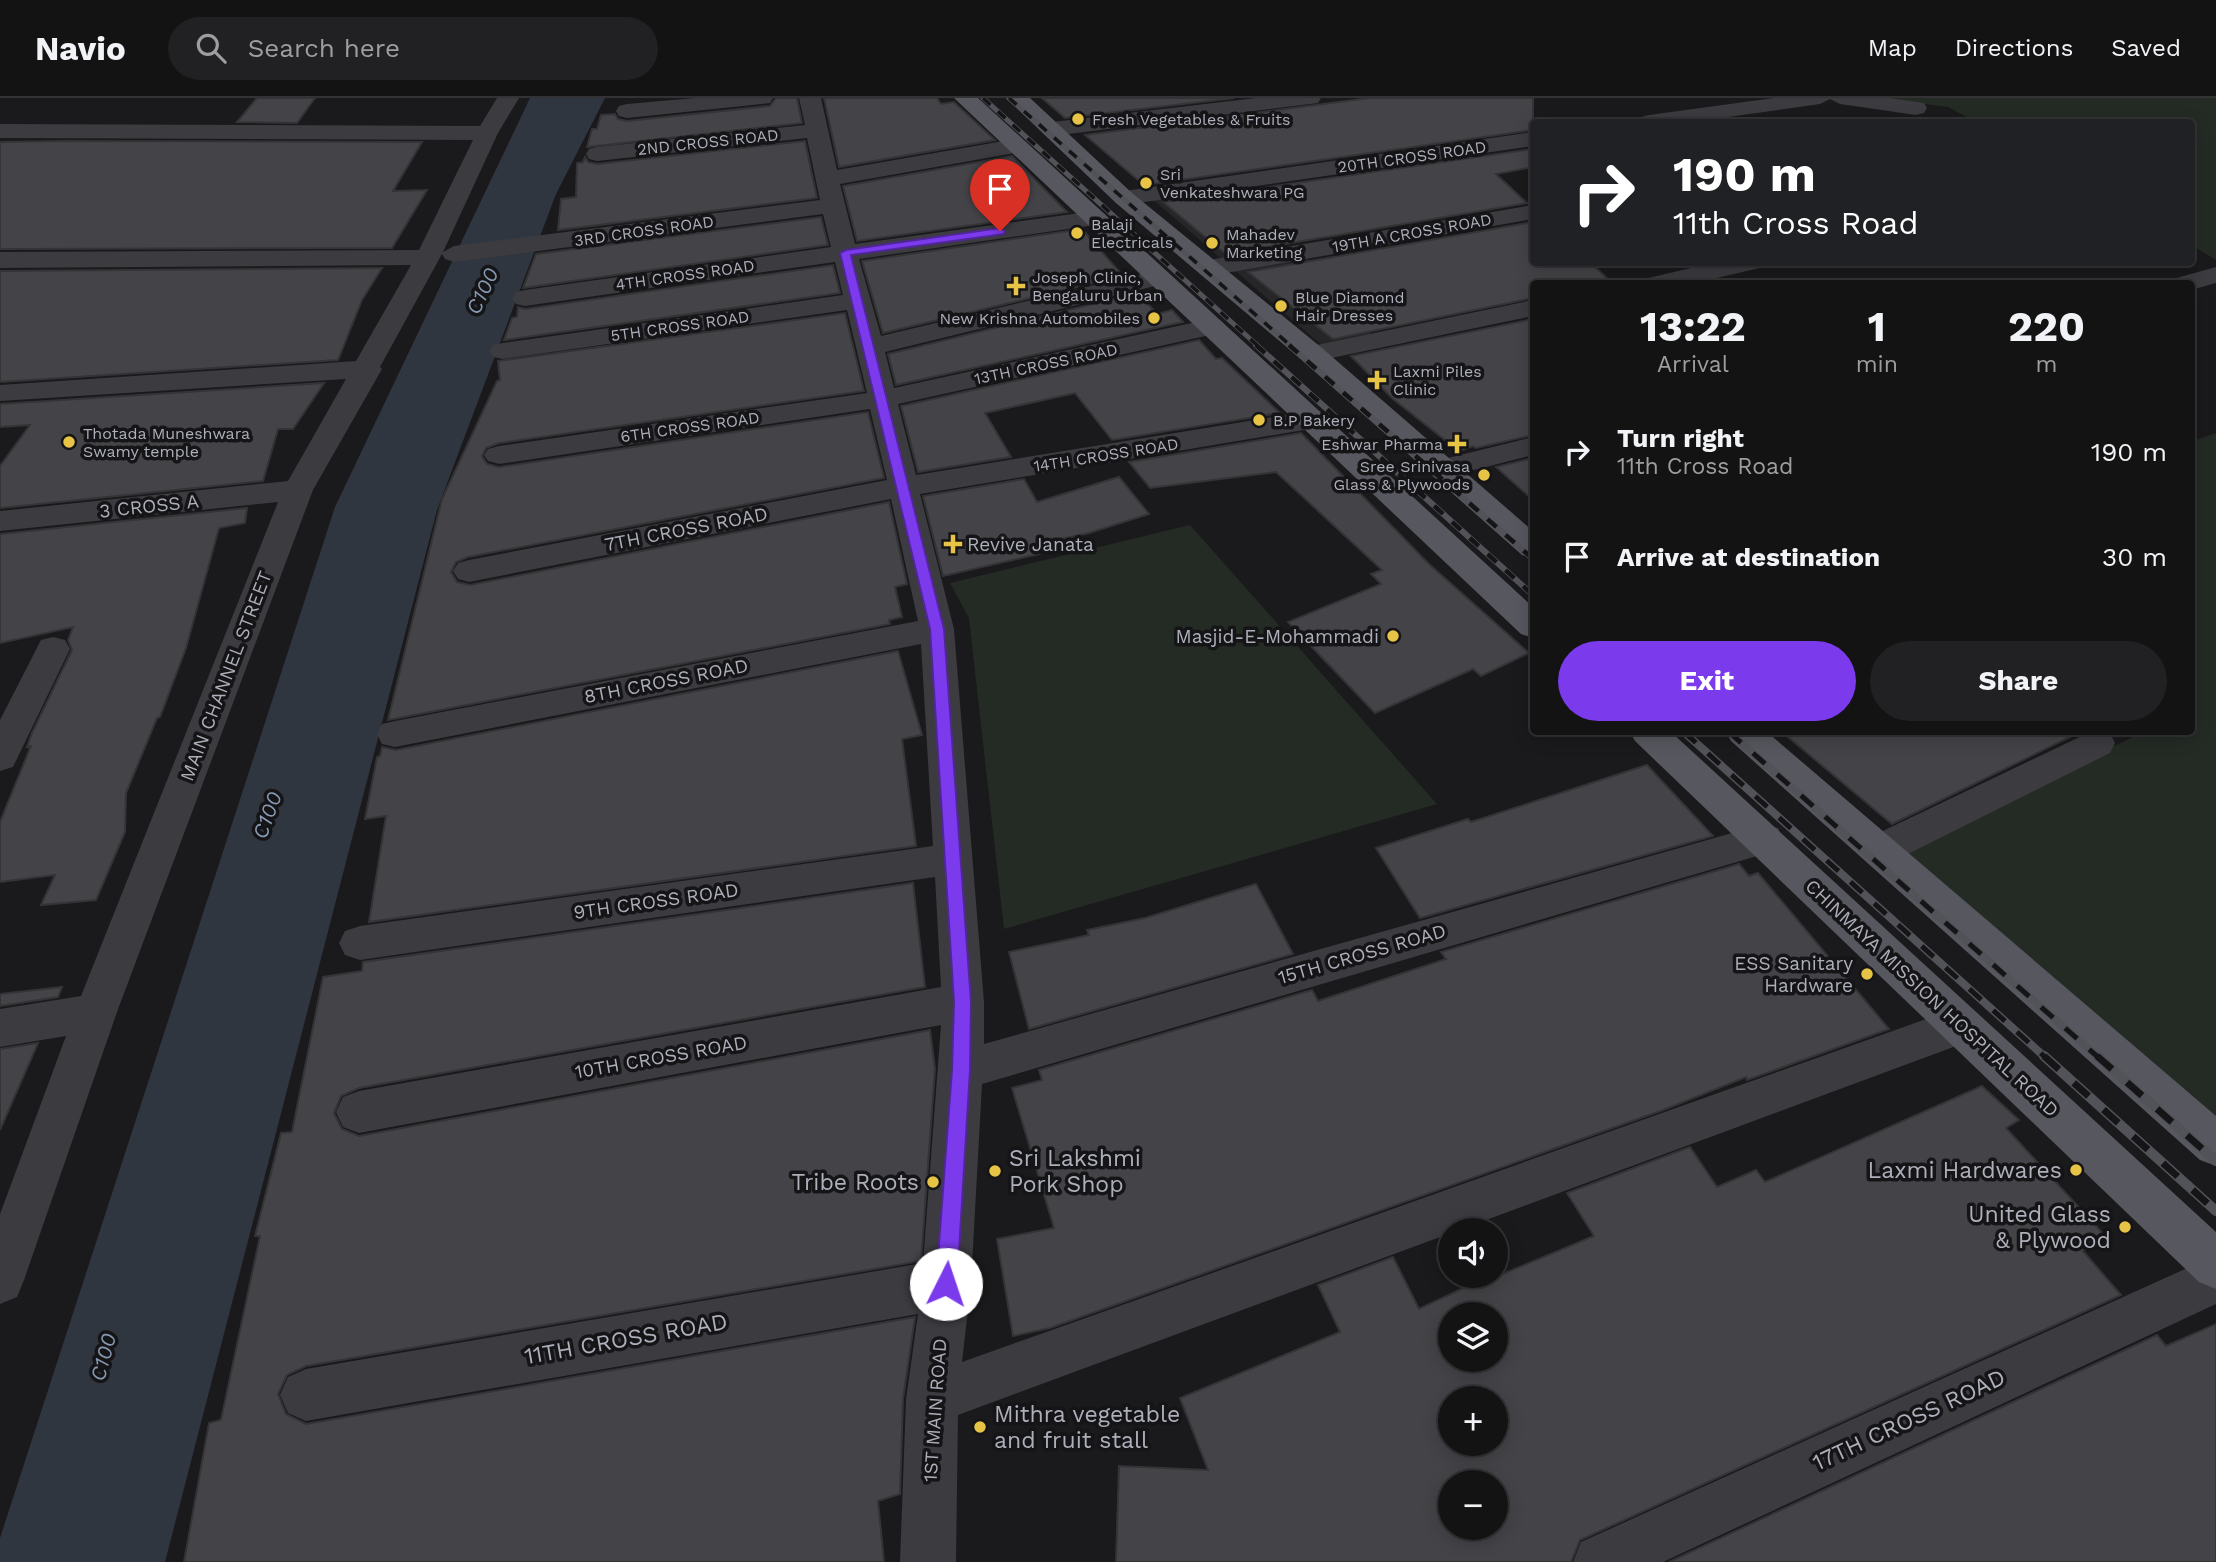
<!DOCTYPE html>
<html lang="en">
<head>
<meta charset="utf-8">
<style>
  body { margin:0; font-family:"Work Sans",sans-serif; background:#212022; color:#f1f3f6; height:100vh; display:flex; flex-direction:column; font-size:26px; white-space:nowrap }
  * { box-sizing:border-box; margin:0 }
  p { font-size:23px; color:#9d9ea0 }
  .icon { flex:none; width:38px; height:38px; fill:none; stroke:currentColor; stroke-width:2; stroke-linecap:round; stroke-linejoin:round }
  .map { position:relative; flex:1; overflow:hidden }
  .sheet { position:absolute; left:1530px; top:182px; width:665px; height:455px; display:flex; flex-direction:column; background:#141314; border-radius:7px; box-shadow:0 4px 18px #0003,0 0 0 2px #333234 }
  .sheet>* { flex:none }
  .banner { position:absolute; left:1530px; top:21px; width:665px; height:147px; border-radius:7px; box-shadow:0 4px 18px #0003,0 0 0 2px #333234; background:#202124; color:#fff; overflow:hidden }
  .buttons { position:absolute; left:1438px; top:1120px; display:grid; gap:14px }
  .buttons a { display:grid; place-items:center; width:70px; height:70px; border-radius:50%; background:#141314; box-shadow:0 4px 18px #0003,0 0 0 2px #333234; font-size:35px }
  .pin { position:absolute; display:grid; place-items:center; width:60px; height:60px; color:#fff; margin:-72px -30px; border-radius:50% 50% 50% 0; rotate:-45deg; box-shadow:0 0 7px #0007 }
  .pin .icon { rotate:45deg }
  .me { position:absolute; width:77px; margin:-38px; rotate:4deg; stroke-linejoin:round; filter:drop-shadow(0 0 5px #0008) }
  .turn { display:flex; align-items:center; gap:24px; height:147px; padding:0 28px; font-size:32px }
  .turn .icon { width:91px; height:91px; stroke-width:2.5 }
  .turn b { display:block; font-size:49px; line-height:60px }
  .eta { display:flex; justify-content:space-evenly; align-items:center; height:119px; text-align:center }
  .eta b { font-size:42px; font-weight:700; line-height:49px }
  .primary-button { display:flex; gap:14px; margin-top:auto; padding:14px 28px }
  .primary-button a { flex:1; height:80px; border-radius:42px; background:#7c3aed; color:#fff; font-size:28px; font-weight:700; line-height:80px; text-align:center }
  .primary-button a+a { background:#212022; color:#f1f3f6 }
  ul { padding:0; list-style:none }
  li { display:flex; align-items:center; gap:21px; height:105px; padding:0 28px }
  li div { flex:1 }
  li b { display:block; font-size:26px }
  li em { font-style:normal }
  header { display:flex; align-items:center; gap:42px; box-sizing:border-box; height:98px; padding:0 35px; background:#141314; border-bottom:2px solid #333234 }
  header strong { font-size:33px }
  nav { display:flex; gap:38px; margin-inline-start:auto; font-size:24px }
  .search { width:490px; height:63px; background:#212022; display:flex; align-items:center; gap:18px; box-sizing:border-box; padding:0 24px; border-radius:38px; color:#9d9ea0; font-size:26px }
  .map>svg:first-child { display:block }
  .built { fill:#262528 }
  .green { fill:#242b25 }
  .water { fill:#30363f }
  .building { fill:#444448; stroke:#343437; stroke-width:2; fill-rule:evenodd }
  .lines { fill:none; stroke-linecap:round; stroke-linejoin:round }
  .minor { fill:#3b3b40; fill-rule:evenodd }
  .major { fill:#57585f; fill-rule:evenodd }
  .rail-far3-casing { stroke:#525359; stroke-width:5 }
  .rail-far2-casing { stroke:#525359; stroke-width:6 }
  .rail-far1-casing { stroke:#525359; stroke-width:8 }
  .rail-casing { stroke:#525359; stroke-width:10 }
  .rail-far3 { stroke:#151416; stroke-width:3.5; stroke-dasharray:10; stroke-linecap:butt }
  .rail-far2 { stroke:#151416; stroke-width:4.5; stroke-dasharray:12; stroke-linecap:butt }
  .rail-far1 { stroke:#151416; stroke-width:5; stroke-dasharray:16; stroke-linecap:butt }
  .rail { stroke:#151416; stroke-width:7; stroke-dasharray:20; stroke-linecap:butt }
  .route { fill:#7c3aed; stroke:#51269a; stroke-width:2 }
  .poi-dot { fill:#e7c446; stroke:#151416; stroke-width:2.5 }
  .labels { text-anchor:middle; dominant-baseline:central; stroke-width:7; stroke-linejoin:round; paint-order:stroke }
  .far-poi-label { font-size:16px; fill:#adafba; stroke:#151416; text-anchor:start }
  .far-street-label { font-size:16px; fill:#adafba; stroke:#151416 }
  .street-label { font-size:19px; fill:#adafba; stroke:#151416 }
  .poi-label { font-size:19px; fill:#adafba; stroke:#151416; text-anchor:end }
  .water-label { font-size:21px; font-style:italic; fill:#8699b2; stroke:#151416 }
  .near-poi-label { font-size:23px; fill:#adafba; stroke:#151416; text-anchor:end }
  .near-street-label { font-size:23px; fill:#adafba; stroke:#151416 }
</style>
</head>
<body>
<header>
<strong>Navio</strong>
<div class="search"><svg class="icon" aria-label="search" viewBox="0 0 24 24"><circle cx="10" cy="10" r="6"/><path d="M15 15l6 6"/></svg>Search here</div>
<nav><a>Map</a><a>Directions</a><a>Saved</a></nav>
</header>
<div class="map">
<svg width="2216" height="1464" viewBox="0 0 2216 1464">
  <rect width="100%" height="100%" fill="#1a191b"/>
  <path class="built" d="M1225,88L1286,154L1225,164L1150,99Z
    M1304,157L1375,240L1325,250L1233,171Z"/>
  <path class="green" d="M1880,0H2216V162L2191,147V24H1976L1948,9Z
    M2216,335V1019L1903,751L2143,634H2191V344Z
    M1190,427L1437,706L1004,831L969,520L950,485Z"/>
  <path class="water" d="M530,0H605L556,96L437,412L165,1464H0V1440L335,409Z"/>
  <path class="building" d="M257,0H315L297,25L237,24Z
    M776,0H797L802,25L587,49L592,31H597L601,17L615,16L618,21L627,23L770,8Z
    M824,0H937L941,6L954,4L995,42L839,69Z
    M1042,0H1234L1065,20Z
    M1369,0H1533V32L1144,87L1085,37Z
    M64,43L422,44L393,93L427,92L392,150L0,151V44Z
    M805,43L817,100L558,132L561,101L576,99L577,65L583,64L585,59L588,64L597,66Z
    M1533,51V69L1496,76L1527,105L1226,156L1163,104Z
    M1012,58L1067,114L857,143L843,88Z
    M821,119L828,147L523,190L536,156Z
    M1533,124V164H1590L1613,186H1533V200L1333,241L1248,174Z
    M1082,131L1123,178L883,235L862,163Z
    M833,167L840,195L504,242L512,220L517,219L518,209L525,211Z
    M382,170L362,202L338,262L0,284V173Z
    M1138,195L1157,216L1172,212L1183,224L896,287L888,256Z
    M845,215L864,293L499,345L486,350L482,358L487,366L499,369L868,314L884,380L468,459L456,464L451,474L457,484L470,487L889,404L907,486L895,489L902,519L889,522L890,526L388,622L442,401L497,283L500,282L498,263Z
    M1533,221V337L1476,350L1473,348L1459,353L1393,301L1351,258Z
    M1199,242L1216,261L1222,260L1280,315L1112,342L1075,295L985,315L1011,359L918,374L901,308Z
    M324,285L293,331H278L263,383L0,410V368L30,327L0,329V306Z
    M1301,335L1429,466L1529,555L1481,578L1473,571L1375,615L1288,524L1381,486L1371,476L1382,472L1276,374L1150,390L1129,364Z
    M1533,360V402L1496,369Z
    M1119,379L1149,416L1089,435L1034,447L1039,456L943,478L923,398L1024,381L1037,404Z
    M247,410L245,425L219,430L186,550L160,619L157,620L126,695L125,734L96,802L41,807L55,777L0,784V724L31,648L27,649L32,635L72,552L68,542L73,529L0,545V436Z
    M898,553L922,637L902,641L916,748L369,824L386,718L365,721L377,659L380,658L382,649L396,652Z
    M1782,634H2080L1892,726Z
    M1647,667L1713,738L1420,820L1376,750L1468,721L1471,724Z
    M1739,766L1749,778L1758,775L1889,931L1747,982L1746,979L1663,1012L1050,1230L1013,1238L997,1141L1054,1130L1012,990L1042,982L1039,972L1312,892L1318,903L1446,861L1441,854Z
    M913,785L925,889L359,990L341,998L334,1015L342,1031L359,1038L930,932L935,971L921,1163L306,1268L287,1277L278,1296L286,1316L306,1326L915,1219L903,1301L900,1396L878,1403L884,1464H184L209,1325L221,1322L260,1138H255L281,1035L292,1034L323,879L362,873L363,864Z
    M1256,786L1293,856L1029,931L1009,854L1089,837L1087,832L1145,820Z
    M62,889L58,899L0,908V896Z
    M38,945L0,1032V951Z
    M1982,988L2019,1022L2006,1030L2108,1141L2083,1153L2121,1197L1580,1442L1571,1464H1116L1119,1368L1208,1372L1180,1300L1340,1234L1318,1187L1393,1159L1419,1211L1489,1178H1496L1498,1173L1500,1177L1594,1138L1567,1095L1690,1049L1717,1089L1756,1072L1765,1084ZM1451,1216H1496V1262H1451ZM1451,1300H1496V1346H1451ZM1451,1384H1496V1430H1451Z
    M2216,1226V1464H1669L2157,1237L2166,1248Z"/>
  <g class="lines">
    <path class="minor" d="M497,0H519L498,35L443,154L454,148L820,102L807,40L597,63L589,61L586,56L589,51L597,49L805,27L799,0H821L837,72L1015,41L1023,43L1026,48L1023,53L1015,55L840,86L855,146L1095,113L1104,115L1107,120L1104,125L1095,127L859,161L881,238L1158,172L1167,175L1171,180L1167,185L885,254L894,290L1210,221L1219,223L1223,229L1219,235L1210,237L898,306L916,377L1310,313L1320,316L1324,322L1320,328L1310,331L920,396L954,531L984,904V946L1764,726L1778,730L1783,741L1778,752L1764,756L982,986L971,1186L962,1264L1960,909L1975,915L1982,928L1975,941L1459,1132H1451V1135L958,1317L956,1464H900L906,1301L918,1216L306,1323L288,1315L280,1297L288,1279L306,1271L923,1165L941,927L359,1035L343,1029L336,1014L343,999L359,993L941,889L935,779L360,862L345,857L339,845L345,833L360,828L933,748L921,546L395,649L382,646L377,636L382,626L395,623L918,523L891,401L469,484L458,481L453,473L458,465L469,462L887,382L870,311L499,366L488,363L484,357L488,351L499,348L867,295L847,212L503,261L493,259L489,253L493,247L503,245L843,197L835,164L525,208L516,206L512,200L516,194L525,192L831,149L823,116L454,164L445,161L442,156L380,269L382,271L313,392L117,914L24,1182L17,1199L0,1206V1116L66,938L0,949V911L81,898L278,404L0,433V413L288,383L346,281L0,303V287L356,263L411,167L0,170V154L419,152L473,42L0,40V26L480,28Z
      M695,0H773L770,5L762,6L627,20L619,18L616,13L619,8L627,6Z
      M1256,0H1321L1318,5L1310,6L1052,38L1044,36L1041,31L1044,26L1052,24Z
      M1774,0H1889L1924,5L1927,10L1924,15L1916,17L1840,6L1830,1L1820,6L1692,24H1638L1641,19L1649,17Z
      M1533,34V48L1124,107L1116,105L1112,100L1116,95L1124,93Z
      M1533,107V121L1209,178L1200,175L1196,170L1200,165L1209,162Z
      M1717,164H1767L1764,169L1691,186H1640L1644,181Z
      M2216,169V185L2191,192V186H2169L2173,181Z
      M1533,202V218L1312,264L1302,262L1298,256L1302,250L1312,248Z
      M1533,339V357L1443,380L1432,378L1428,371L1432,364Z
      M53,539L65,542L70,551L13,669L0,673V622L41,542Z
      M2090,634L2110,635L2115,645L2110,655L1894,763L1880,768L1866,763L1861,752L1866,741Z
      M2216,1157V1206L1663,1464H1573L1581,1444Z"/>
    <path class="major" d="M954,0H978L1533,509V540L1521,536Z
      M1006,0H1030L1132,95L1322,250L1533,433V460L1522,457L1302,262L1116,105Z
      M1630,634H1671L2216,1134V1191L2199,1184L1635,643Z
      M1726,634H1767L2216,1018V1068L2200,1062L1731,643Z"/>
    <g class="rail-far3-casing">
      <path id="rail-far3" d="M983,0L1258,248
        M1009,0L1291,248"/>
    </g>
    <g class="rail-far2-casing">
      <path id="rail-far2" d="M1256,247L1533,497
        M1289,247L1533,461"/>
    </g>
    <g class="rail-far1-casing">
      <path id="rail-far1" d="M1684,634L2046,960
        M1729,634L2099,960"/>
    </g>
    <g class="rail-casing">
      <path id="rail" d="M2044,958L2216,1113
        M2097,958L2216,1063"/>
    </g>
    <use href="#rail-far3" class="rail-far3"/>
    <use href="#rail-far2" class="rail-far2"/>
    <use href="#rail-far1" class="rail-far1"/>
    <use href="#rail" class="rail"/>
  </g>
  <path class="route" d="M1000,130L1005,133L1004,136L851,157L944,531L971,904L970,972L957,1186L954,1193L946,1196L939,1193L936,1186L952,972L954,904L930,531L840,155L846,152Z"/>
  <g class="poi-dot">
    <circle cx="1078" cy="21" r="7"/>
    <circle cx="1146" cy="85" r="7"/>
    <circle cx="1077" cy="135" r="7"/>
    <circle cx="1212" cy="145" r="7"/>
    <path d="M1012.5 177.5h7v7h7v7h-7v7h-7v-7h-7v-7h7z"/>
    <circle cx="1281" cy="208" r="7"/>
    <circle cx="1154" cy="220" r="7"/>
    <path d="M1373.5 271.5h7v7h7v7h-7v7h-7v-7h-7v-7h7z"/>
    <circle cx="1259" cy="322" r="7"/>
    <circle cx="69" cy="344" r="7"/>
    <path d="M1453.5 335.5h7v7h7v7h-7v7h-7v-7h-7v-7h7z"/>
    <circle cx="1484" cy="377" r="7"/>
    <path d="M949.5 435.5h7v7h7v7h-7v7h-7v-7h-7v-7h7z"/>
    <circle cx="1393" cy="538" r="7"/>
    <circle cx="1867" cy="876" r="7"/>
    <circle cx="2076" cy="1072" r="7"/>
    <circle cx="995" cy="1073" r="7"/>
    <circle cx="933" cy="1084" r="7"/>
    <circle cx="2125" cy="1129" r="7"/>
    <circle cx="980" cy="1329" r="7"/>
  </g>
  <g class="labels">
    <g class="far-poi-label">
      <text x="1092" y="21">Fresh Vegetables &amp; Fruits</text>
      <text x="1160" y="76">Sri<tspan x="1160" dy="18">Venkateshwara PG</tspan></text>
      <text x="1091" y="126">Balaji<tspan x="1091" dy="18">Electricals</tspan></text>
      <text x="1226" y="136">Mahadev<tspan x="1226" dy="18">Marketing</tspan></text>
      <text x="1032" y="179">Joseph Clinic,<tspan x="1032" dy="18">Bengaluru Urban</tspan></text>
      <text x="1295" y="199">Blue Diamond<tspan x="1295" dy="18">Hair Dresses</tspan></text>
      <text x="1140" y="220" text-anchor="end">New Krishna Automobiles</text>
      <text x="1393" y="273">Laxmi Piles<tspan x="1393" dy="18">Clinic</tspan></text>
      <text x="1273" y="322">B.P Bakery</text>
      <text x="83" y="335">Thotada Muneshwara<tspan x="83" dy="18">Swamy temple</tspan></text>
      <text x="1443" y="346" text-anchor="end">Eshwar Pharma</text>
      <text x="1470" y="368" text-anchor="end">Sree Srinivasa<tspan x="1470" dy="18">Glass &amp; Plywoods</tspan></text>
    </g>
    <g class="far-street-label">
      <text transform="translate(708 44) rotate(-6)">2ND CROSS ROAD</text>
      <text transform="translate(1412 59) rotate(-8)">20TH CROSS ROAD</text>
      <text transform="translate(644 133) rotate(-8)">3RD CROSS ROAD</text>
      <text transform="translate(1412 135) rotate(-10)">19TH A CROSS ROAD</text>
      <text transform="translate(685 177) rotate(-8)">4TH CROSS ROAD</text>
      <text transform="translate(680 228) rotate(-8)">5TH CROSS ROAD</text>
      <text transform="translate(1046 266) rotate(-12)">13TH CROSS ROAD</text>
      <text transform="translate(690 329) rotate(-8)">6TH CROSS ROAD</text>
      <text transform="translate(1106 357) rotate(-9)">14TH CROSS ROAD</text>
    </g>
    <g class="street-label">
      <text transform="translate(149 408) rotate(-6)">3 CROSS A</text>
      <text transform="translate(686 431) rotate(-11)">7TH CROSS ROAD</text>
      <text transform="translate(226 578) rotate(-69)">MAIN CHANNEL STREET</text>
      <text transform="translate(666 583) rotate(-11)">8TH CROSS ROAD</text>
      <text transform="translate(656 803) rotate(-8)">9TH CROSS ROAD</text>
      <text transform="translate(1362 856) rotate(-16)">15TH CROSS ROAD</text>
      <text transform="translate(1932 900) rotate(43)">CHINMAYA MISSION HOSPITAL ROAD</text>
      <text transform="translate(661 959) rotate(-10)">10TH CROSS ROAD</text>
      <text transform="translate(935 1312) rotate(-86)">1ST MAIN ROAD</text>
    </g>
    <g class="poi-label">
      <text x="967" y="446" text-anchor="start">Revive Janata</text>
      <text x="1379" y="538">Masjid-E-Mohammadi</text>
      <text x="1853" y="865">ESS Sanitary<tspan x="1853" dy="22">Hardware</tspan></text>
    </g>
    <g class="water-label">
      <text transform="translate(482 193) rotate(-65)">C100</text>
      <text transform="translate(267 717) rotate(-70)">C100</text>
      <text transform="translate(103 1259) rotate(-75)">C100</text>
    </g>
    <g class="near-poi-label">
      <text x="1009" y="1060" text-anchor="start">Sri Lakshmi<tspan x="1009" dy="26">Pork Shop</tspan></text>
      <text x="2062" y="1072">Laxmi Hardwares</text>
      <text x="919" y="1084">Tribe Roots</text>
      <text x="2111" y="1116">United Glass<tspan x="2111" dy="26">&amp; Plywood</tspan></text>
      <text x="994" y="1316" text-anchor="start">Mithra vegetable<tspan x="994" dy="26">and fruit stall</tspan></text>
    </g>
    <g class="near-street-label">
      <text transform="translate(626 1241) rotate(-10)">11TH CROSS ROAD</text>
      <text transform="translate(1909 1322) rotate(-25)">17TH CROSS ROAD</text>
    </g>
  </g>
</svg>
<div class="buttons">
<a><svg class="icon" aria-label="sound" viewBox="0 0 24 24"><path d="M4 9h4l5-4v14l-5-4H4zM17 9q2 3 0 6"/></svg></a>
<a><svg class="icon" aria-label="layers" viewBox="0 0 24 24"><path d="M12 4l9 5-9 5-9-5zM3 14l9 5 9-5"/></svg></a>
<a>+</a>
<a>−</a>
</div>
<div class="pin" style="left:1000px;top:133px;background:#d93025"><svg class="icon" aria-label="arrive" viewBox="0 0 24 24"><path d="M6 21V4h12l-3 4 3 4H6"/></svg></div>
<svg class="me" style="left:946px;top:1186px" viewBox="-20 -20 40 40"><circle r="19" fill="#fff"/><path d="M0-13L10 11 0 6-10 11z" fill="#7c3aed"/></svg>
<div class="banner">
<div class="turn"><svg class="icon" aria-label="right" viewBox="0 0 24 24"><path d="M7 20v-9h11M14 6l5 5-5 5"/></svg><div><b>190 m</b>11th Cross Road</div></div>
</div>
<section class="sheet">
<div class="eta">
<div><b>13:22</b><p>Arrival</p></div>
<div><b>1</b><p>min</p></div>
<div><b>220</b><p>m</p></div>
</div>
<ul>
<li><svg class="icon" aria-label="right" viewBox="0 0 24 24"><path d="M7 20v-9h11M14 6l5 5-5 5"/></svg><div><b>Turn right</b><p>11th Cross Road</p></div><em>190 m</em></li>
<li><svg class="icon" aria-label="arrive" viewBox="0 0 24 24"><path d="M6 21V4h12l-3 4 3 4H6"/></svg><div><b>Arrive at destination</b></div><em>30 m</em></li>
</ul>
<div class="primary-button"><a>Exit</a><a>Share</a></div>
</section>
</div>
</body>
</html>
